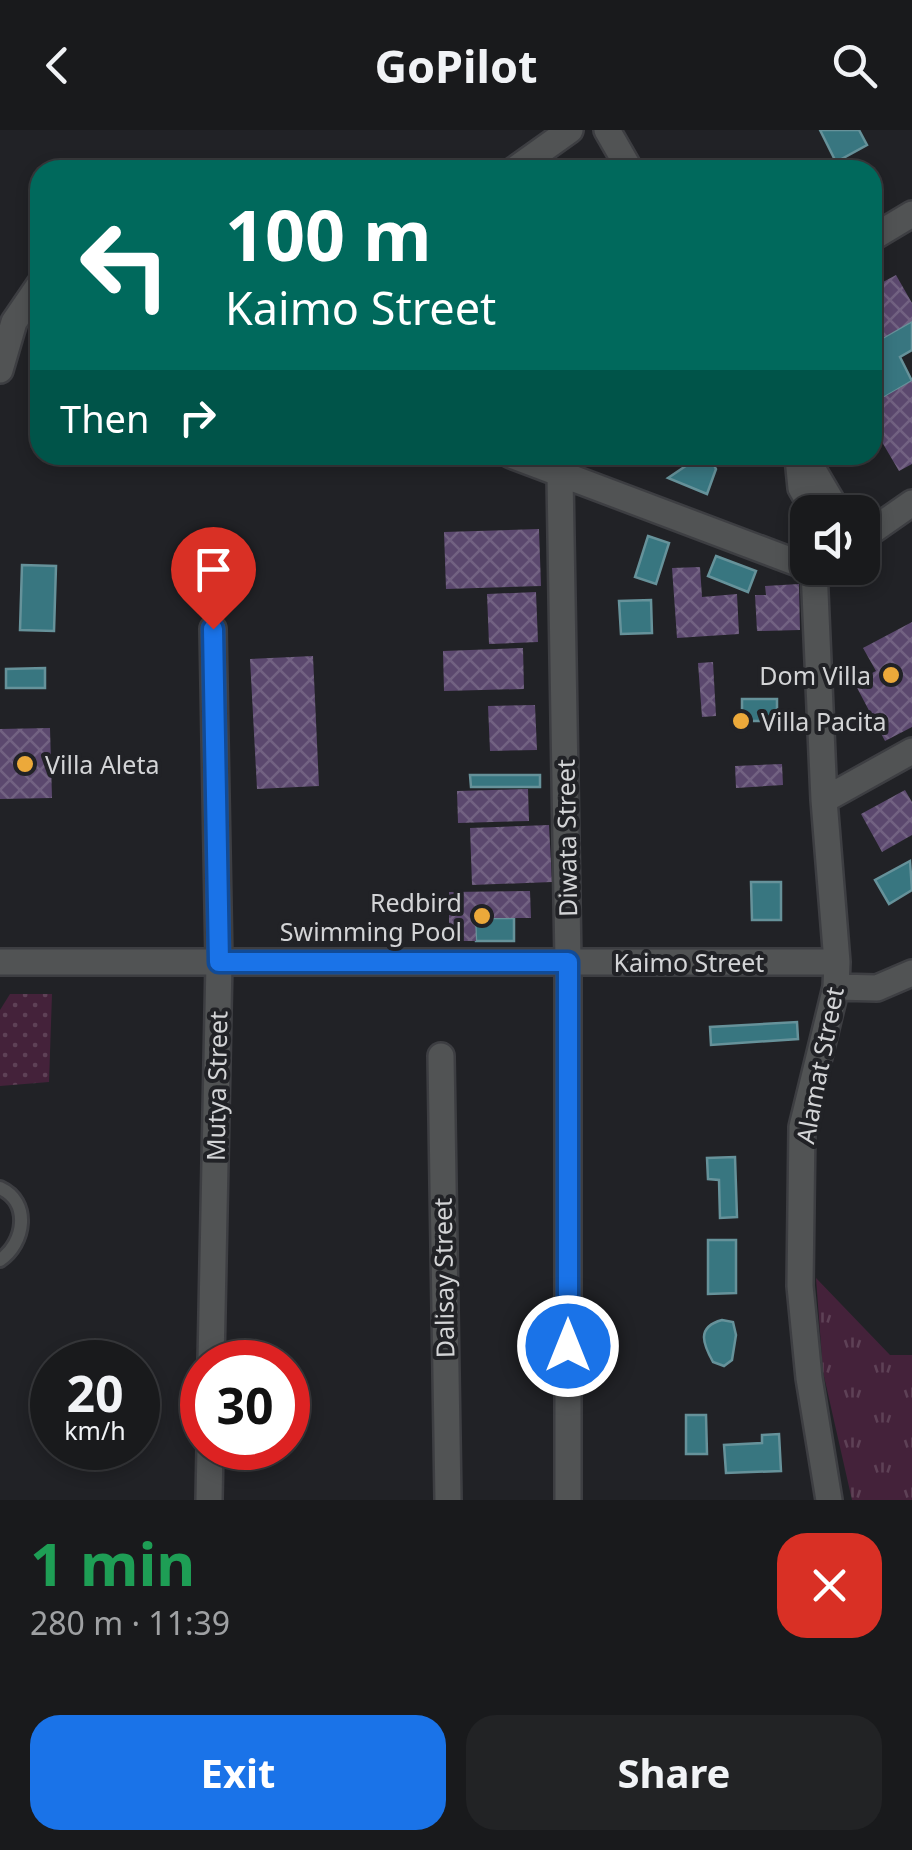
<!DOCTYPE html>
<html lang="en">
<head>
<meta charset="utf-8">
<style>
  body { margin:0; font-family:"Noto Sans",sans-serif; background:#222325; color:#f1f3f6; height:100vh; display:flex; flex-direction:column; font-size:38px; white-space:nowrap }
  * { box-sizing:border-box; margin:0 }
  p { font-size:32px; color:#9fa1a3 }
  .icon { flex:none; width:55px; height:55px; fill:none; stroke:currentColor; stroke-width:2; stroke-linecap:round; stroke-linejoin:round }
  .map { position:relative; height:1370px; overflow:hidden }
  .side { display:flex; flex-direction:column; background:#191a1c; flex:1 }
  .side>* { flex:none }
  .banner { position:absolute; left:30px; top:30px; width:852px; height:305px; border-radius:30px; box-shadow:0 5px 15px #0003,0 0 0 2px #37383b; background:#00695c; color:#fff; overflow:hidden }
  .tools { position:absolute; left:790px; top:365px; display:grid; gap:20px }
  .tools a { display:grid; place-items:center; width:90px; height:90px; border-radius:20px; background:#191a1c; box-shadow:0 5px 15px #0003,0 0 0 2px #37383b; font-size:50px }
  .speed { position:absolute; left:30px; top:1210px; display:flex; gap:20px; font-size:50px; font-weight:700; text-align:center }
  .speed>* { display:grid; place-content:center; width:130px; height:130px; border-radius:50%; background:#191a1c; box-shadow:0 5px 15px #0003,0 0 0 2px #37383b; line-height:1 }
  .speed small { font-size:25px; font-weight:400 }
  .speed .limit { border:15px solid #d22; background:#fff; color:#111 }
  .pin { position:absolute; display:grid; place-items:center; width:85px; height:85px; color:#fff; margin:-102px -42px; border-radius:50% 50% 50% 0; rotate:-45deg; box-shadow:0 0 10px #0007 }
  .pin .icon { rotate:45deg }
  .me { position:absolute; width:110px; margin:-55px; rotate:0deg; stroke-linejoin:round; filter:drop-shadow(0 0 8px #0008) }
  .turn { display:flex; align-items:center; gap:35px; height:210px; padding:0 30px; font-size:45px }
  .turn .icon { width:130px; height:130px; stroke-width:2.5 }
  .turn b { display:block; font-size:70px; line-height:85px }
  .then { display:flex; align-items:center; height:95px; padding:0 30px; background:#0003; gap:20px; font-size:38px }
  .round { display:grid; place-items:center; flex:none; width:105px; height:105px; border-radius:30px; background:#222325 }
  .head { display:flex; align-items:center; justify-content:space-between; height:170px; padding:0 30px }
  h1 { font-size:60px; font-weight:700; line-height:75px; color:#1e9e55 }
  .button { display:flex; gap:20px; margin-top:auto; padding:20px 30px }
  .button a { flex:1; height:115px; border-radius:30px; background:#1a73e8; color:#fff; font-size:40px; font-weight:700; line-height:115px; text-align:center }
  .button a+a { background:#222325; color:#f1f3f6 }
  header { display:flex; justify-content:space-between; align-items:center; height:130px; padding:0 30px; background:#191a1c; font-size:45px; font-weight:700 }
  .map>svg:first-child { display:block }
  .grass { fill:url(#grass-tufts) }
  .park { fill:url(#park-dots) }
  .water { fill:#387680; stroke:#66929a; stroke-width:2.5 }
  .building { fill:url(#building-cross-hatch) }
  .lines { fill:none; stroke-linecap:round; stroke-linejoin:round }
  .lane-casing { stroke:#3d3e42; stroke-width:18 }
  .street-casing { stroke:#3d3e42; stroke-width:30 }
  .lane { stroke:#515354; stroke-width:12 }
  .street { stroke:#515354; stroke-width:25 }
  .route-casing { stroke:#114b97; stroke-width:25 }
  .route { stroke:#1a73e8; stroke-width:18 }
  .poi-dot { fill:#eca93a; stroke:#212226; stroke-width:4 }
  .labels { text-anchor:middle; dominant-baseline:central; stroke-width:8; stroke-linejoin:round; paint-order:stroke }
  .poi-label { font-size:25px; fill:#d3d4d6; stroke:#212226; text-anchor:end }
  .street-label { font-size:25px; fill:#d3d4d6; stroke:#212226 }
</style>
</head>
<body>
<header><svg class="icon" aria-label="back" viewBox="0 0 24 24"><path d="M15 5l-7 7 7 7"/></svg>GoPilot<svg class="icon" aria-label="search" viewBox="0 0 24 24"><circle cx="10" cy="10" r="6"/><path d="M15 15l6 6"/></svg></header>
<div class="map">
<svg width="912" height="1370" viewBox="0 0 912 1370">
  <defs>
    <pattern id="grass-tufts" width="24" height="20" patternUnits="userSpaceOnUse" patternTransform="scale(2.5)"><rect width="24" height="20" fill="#44223a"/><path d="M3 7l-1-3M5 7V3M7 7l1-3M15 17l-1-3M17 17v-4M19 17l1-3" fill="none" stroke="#5e4156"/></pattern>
    <pattern id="park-dots" width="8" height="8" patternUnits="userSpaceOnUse" patternTransform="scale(2.5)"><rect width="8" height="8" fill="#44223a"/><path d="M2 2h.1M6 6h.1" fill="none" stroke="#5e4156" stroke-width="1.8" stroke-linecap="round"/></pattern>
    <pattern id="building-cross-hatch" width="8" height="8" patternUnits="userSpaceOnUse" patternTransform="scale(2.5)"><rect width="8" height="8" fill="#5b486e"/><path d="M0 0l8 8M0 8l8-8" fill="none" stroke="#726282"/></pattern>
  </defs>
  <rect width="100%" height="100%" fill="#212226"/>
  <path class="grass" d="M816,1148L890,1225H912V1370H852L823,1242Z"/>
  <path class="park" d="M10,864H52L49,952L0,956V880Z"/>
  <path class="water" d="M820,0H859L867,15L836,32Z
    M912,191V220L900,227L912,251L873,274L872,214Z
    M702,325H708L716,339L707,364L668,348Z
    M648,406L669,413L656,454L635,447Z
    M716,426L756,441L748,462L708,446Z
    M22,435L56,436L54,501L20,500Z
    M651,470L652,503L621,504L619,471Z
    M45,538V558H6V539Z
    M742,569H777V591H742Z
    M470,645H540V657H471Z
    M910,731L912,760L889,774L875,750Z
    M751,752H781V790H752Z
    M475,788H514V811H476Z
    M797,892L798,909L711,915L710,897Z
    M735,1027L737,1087L720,1088L719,1050L708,1049L707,1028Z
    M708,1110H736V1163L708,1164Z
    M722,1190L733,1192L736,1205L732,1230L724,1236L713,1232C703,1214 696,1197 722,1190Z
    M686,1285H706L707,1324H686Z
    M779,1304L781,1341L726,1343L724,1315L762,1313V1305Z"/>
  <path class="building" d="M896,145L912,173V191L872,214V158Z
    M912,251V334L899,341L872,295V274Z
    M539,399L541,456L446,459L444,402Z
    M700,437L702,467L737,464L739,504L677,508L672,438Z
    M799,454L800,500L757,501L755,465H766L765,456Z
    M536,462L538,512L489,514L487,464Z
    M912,492V597L885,611L854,552L876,541L863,518Z
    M523,518L524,559L444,561L443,521Z
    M313,526L319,656L257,659L250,529Z
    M713,532L716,586L702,587L698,533Z
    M535,575L537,620L490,621L488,576Z
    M50,598L52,668L0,669V599Z
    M782,634L783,655L736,658L735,636Z
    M528,659L529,691L458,693L457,661Z
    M905,660L912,672V705L882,722L861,684Z
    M549,695L552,752L472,755L470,698Z
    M530,761L531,788H475L476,811H449V762Z"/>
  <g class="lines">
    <g class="lane-casing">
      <path id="lane" d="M0,1058C31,1072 25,1113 0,1130"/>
    </g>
    <g class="street-casing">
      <path id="street" d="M607,0L630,40
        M514,40L570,0
        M872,108L912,84
        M0,240L14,192L40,154
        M511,325L808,437
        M796,325L815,343L838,382
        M798,328L801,358L815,382
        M560,346L568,832V1370
        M862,408L912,373
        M814,439L824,670L837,832L836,857L802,997L800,1156L809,1248L829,1370
        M824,670L912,621
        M0,832H837
        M836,857L877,858L912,843
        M441,926L448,1370
        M211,1232L219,832L213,499
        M209,1370L210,1318"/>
    </g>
    <use href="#lane" class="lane"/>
    <use href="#street" class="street"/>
  </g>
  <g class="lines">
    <g class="route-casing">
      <path id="route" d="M213,499L219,832H568V1216"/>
    </g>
    <use href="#route" class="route"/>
  </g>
  <g class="poi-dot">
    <circle cx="891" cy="545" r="10"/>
    <circle cx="741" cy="591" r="10"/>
    <circle cx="25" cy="634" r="10"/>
    <circle cx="482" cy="786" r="10"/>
  </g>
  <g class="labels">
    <g class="poi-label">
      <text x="871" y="545">Dom Villa</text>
      <text x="761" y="591" text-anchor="start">Villa Pacita</text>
      <text x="45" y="634" text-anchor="start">Villa Aleta</text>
      <text x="462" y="772">Redbird<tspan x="462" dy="29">Swimming Pool</tspan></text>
    </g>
    <g class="street-label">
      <text transform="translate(566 708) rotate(-91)">Diwata Street</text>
      <text x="689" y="832">Kaimo Street</text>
      <text transform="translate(819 935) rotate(-79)">Alamat Street</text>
      <text transform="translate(216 956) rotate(-89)">Mutya Street</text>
      <text transform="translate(443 1148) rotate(-91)">Dalisay Street</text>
    </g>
  </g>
</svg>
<div class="tools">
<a><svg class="icon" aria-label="sound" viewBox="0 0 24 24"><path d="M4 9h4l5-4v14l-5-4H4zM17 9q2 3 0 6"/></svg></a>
</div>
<div class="speed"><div>20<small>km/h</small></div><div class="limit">30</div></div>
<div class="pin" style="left:213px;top:499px;background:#d93025"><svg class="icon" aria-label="arrive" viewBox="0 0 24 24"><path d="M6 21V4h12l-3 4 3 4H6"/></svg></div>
<svg class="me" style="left:568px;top:1216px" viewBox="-20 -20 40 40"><circle r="17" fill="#1a73e8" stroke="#fff" stroke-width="3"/><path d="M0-11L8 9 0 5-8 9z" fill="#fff"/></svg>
<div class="banner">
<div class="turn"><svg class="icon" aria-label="left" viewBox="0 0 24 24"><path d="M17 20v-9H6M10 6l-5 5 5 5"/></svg><div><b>100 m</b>Kaimo Street</div></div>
<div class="then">Then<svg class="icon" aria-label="right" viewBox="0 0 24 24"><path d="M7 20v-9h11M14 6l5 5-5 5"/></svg></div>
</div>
</div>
<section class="side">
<div class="head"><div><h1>1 min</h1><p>280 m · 11:39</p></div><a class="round" style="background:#d93025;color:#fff"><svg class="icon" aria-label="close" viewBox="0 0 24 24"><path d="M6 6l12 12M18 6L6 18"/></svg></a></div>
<div class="button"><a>Exit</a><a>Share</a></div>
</section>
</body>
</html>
